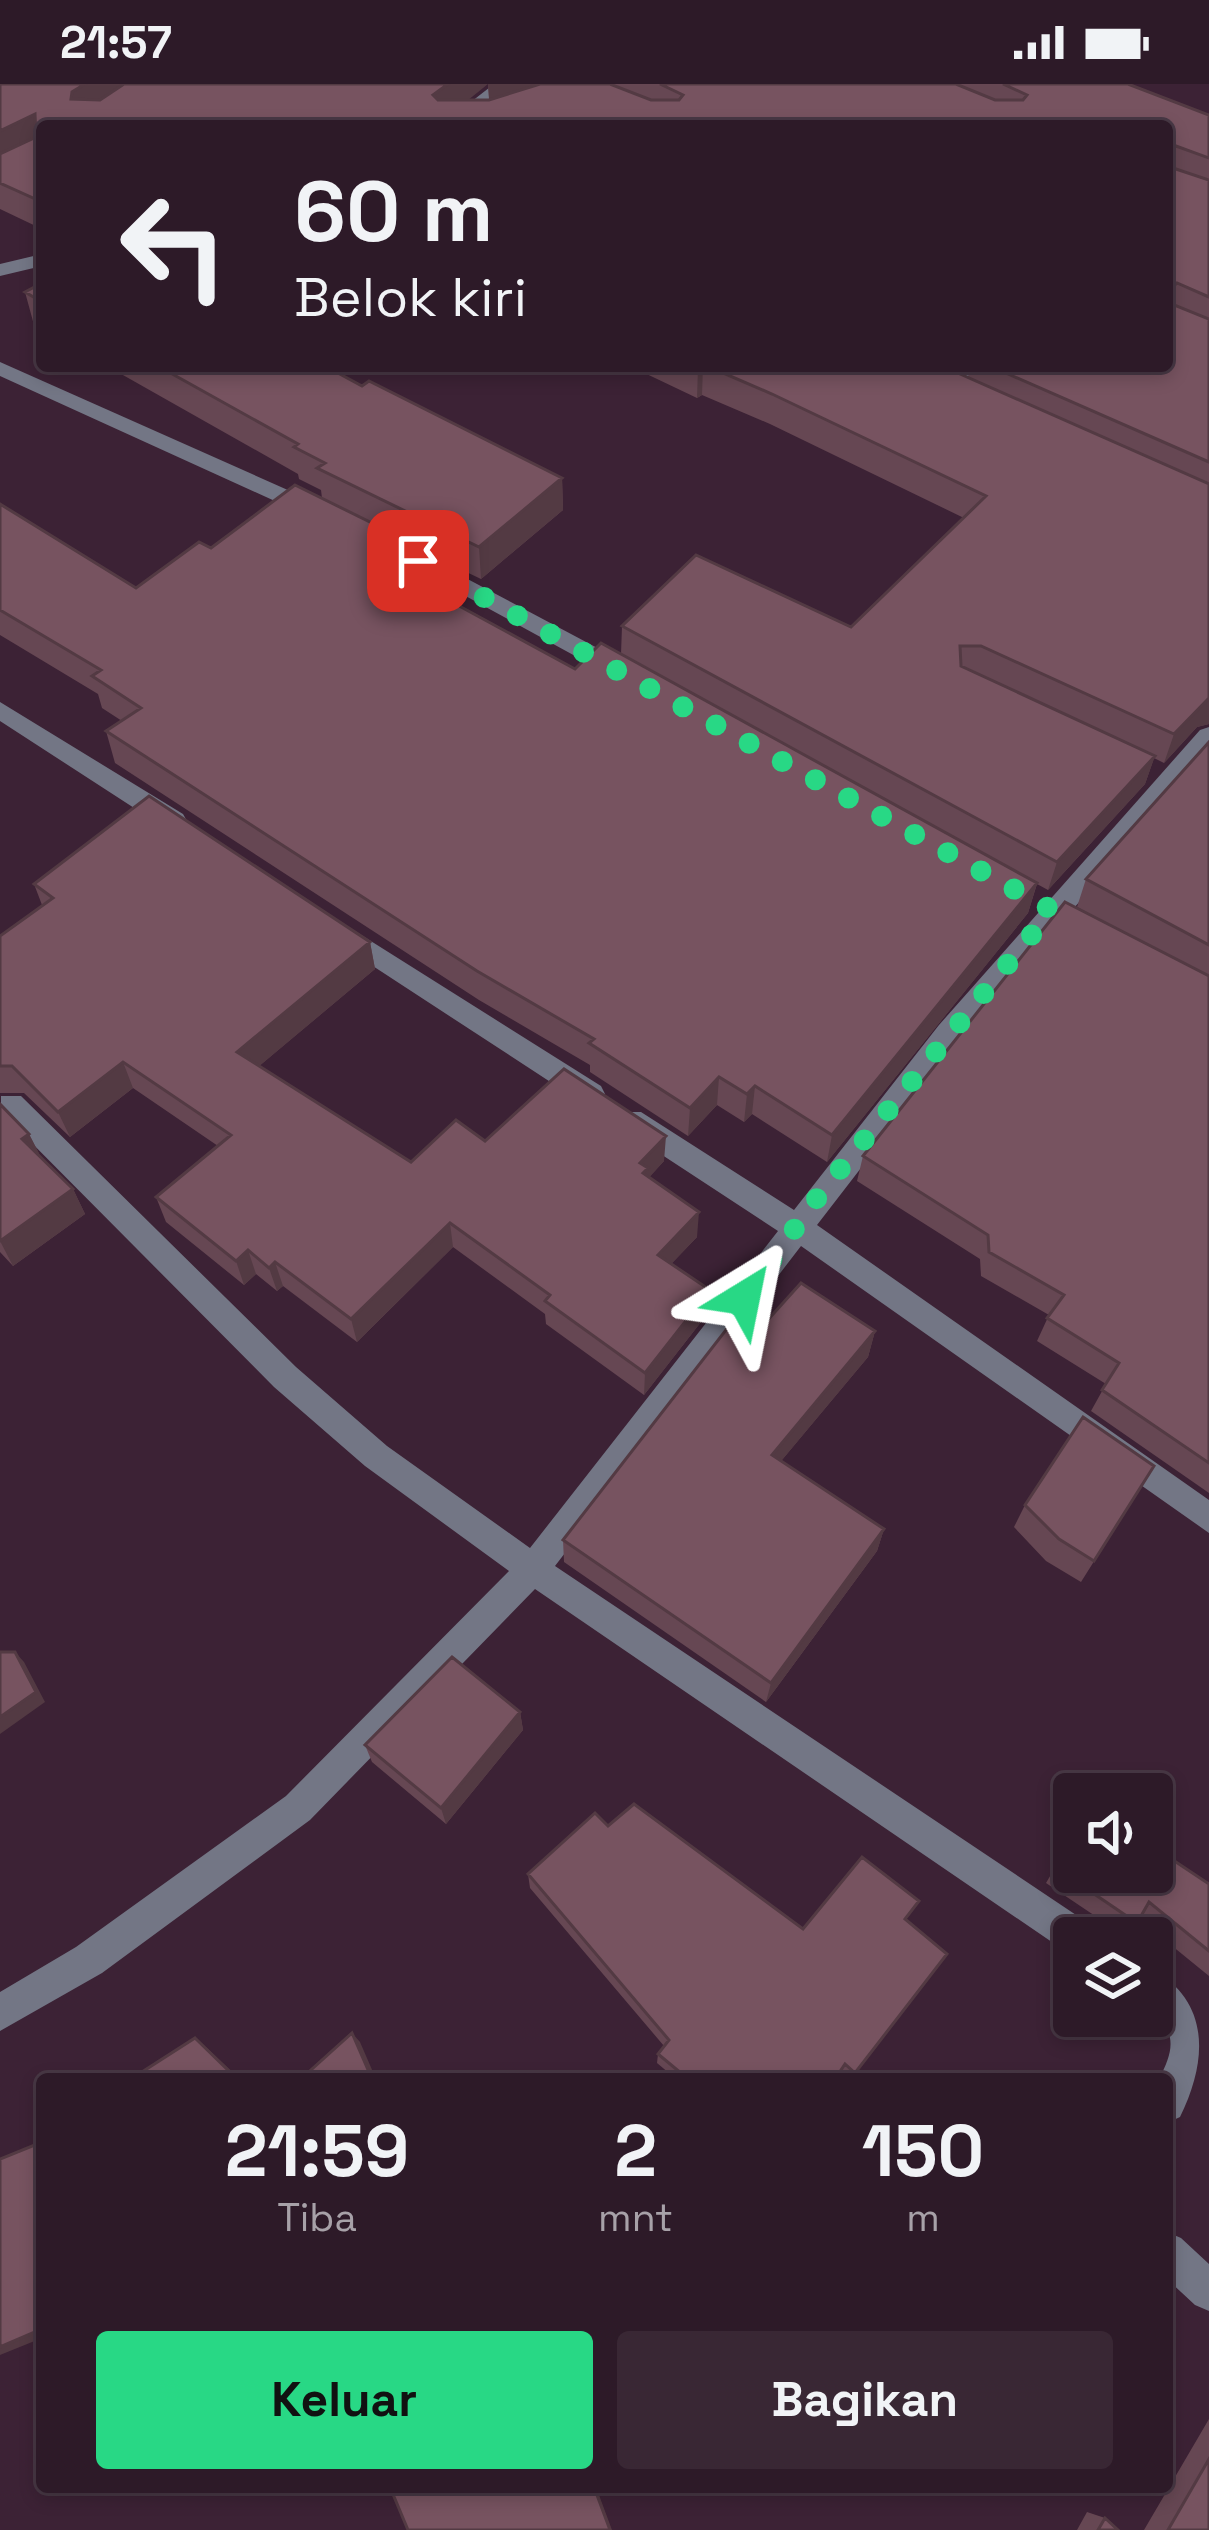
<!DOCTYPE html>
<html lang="id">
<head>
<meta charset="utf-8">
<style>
  body { margin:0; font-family:"Space Grotesk",sans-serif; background:#392734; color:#f1f3f6; height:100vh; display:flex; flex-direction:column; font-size:45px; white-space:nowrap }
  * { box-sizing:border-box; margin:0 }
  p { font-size:39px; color:#a7a1a8 }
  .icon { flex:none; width:66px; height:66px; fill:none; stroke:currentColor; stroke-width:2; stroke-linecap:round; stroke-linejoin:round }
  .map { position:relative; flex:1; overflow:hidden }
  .panel { position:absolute; left:36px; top:1989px; width:1137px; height:420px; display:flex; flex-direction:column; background:#2d1a28; border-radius:12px; box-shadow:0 6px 18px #0003,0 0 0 3px #483845 }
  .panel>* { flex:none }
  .hud { position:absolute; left:36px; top:36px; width:1137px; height:252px; border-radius:12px; box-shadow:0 6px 18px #0003,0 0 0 3px #483845; background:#2d1a28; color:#f1f3f6; overflow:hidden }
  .controls { position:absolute; left:1053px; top:1689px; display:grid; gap:24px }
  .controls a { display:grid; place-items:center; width:120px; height:120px; border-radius:12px; background:#2d1a28; box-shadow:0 6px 18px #0003,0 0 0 3px #483845; font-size:60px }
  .pin { position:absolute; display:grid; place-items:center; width:102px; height:102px; color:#fff; margin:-51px; border-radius:24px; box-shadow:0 6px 18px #0006 }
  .me { position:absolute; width:132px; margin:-66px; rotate:35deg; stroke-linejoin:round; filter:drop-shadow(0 0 9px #0008) }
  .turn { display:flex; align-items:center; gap:42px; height:252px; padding:0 60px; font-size:54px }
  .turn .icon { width:156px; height:156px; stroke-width:2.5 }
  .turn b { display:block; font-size:84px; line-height:102px }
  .eta { display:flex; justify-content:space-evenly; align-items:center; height:204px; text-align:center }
  .eta b { font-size:72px; font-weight:600; line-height:84px }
  .button { display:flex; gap:24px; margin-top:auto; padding:24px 60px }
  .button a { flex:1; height:138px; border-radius:12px; background:#28d885; color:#111; font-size:48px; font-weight:600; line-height:138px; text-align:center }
  .button a+a { background:#392734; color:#f1f3f6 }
  .status { display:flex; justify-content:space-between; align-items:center; height:84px; padding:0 60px; background:#2d1a28; direction:ltr }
  .status svg { height:33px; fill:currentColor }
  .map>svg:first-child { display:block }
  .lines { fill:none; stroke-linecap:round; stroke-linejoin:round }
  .minor { fill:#737685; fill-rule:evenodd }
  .wall { fill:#664753 }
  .shaded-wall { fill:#533a43 }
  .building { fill:#775360; stroke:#533a43; stroke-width:3 }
  .route { stroke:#28d885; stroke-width:21; stroke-dasharray:0 37.8 }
</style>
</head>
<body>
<div class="status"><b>21:57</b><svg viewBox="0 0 49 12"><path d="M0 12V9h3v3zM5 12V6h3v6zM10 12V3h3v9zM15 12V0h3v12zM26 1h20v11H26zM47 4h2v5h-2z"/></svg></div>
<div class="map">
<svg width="1209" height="2446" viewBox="0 0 1209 2446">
  <rect width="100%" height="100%" fill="#3c2235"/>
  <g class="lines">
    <path class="minor" d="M494,0H515L461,42H440Z
      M42,170V182L0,192V180Z
      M0,278L326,423L329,428L318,435L310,433L0,292Z
      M960,282H983L951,312H937V302Z
      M426,473L635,584L639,590L635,596H619L418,486V476Z
      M0,618L183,730L187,737L183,744H165L0,637Z
      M1209,643V668L959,957L817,1141L1209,1416V1449L801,1162L555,1482L1091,1841L1096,1854H1074V1870L1065,1867L535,1505L310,1736L102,1889L0,1947V1908L76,1863L286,1712L509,1487L365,1382L274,1303L1,1028V1012H21L296,1283L387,1362L530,1464L778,1147L621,1044L617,1036L621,1028H641L794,1126L939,941L1200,646Z
      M339,837L601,1002L605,1010L601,1018H581L330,854L326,847L330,840Z
      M1152,1885C1209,1917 1209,1974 1180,2033L1167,2039V1995H1159C1174,1966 1177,1949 1152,1926Z
      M1167,2148L1181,2154L1209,2180V2227L1195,2221L1167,2195Z"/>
  </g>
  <path class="wall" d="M0,0L468,16H489L488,0H1128L1209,31V640L1197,643L1164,679L1154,674L1145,700L1048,806L1037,800L1028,829L827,1078L752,1030L744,1038L717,1021L688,1052L590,988V981L479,916L115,679L106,647L122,637L102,624L98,610L0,551V420L136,504L211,464L322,414L321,406L299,395L298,390L107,282H325L362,302L562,394L563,426L481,495L458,484L460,513L454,518L575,585L621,570L622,542L851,543L964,434L770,340L702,311L697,314L634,284V282H954L950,286L968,293L970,282H1167V42H42V145L0,125Z
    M42,199V245L34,241L25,208Z
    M1209,658V1409L1091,1327L1106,1300L1037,1257L1049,1231L981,1192L980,1175L857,1097L863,1072L1127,850L1077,823L1086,795Z
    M34,800L370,858L375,885L259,982L411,1078L485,1057L664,1077L649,1093L697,1153L671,1180L708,1229L644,1311L546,1240L545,1230L453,1163L357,1258L283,1202L277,1207L256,1190L244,1201L166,1138L156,1113L218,1062L133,1004L70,1053L24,1009H0V852L42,821Z
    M0,1020L29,1050L41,1074L73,1105L85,1130L13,1182L0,1168Z
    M765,1239L875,1247L868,1273L781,1377L884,1445L877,1467L766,1618L564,1478L563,1456Z
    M1154,1382L1081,1498L1046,1477L1014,1443L1025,1421Z
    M520,1628L523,1646L446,1740L372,1678L365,1661Z
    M608,1742L803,1845L905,1835L855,1989L849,1995H845L838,1989L835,1995H676L657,1979L658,1970L664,1962L530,1804L528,1790Z
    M1074,1751V1788L1209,1800V1892L1139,1835L1122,1850L1046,1799Z
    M1209,2335V2446H1144Z
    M1087,2428L1105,2434L1118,2446H1077Z"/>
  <path class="shaded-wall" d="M85,0H140L80,38L71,15L72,8Z
    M448,0H488L436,42L433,11Z
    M488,0H568L490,26Z
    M35,30L42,57L0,81V47Z
    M701,282H703L702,311L697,314L698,284Z
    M562,394L563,426L481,495L479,463Z
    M457,481L460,513L432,537L428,505Z
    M1209,614V640L1197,643L1164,679L1174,650Z
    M1155,672L1145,700L1048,806L1057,778Z
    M1037,799L1028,829L827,1078L832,1051Z
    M370,858L375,885L244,995L237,968Z
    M123,978L133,1004L70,1053L58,1028Z
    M719,993L717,1021L688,1052L690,1024Z
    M755,1002L752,1030L744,1038L747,1010Z
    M29,1050L42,1075L22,1055Z
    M666,1052L664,1077L647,1096L640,1079Z
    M73,1105L85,1130L13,1182L0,1157Z
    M699,1128L697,1153L657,1195L658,1171Z
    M450,1139L453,1163L357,1258L351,1235Z
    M248,1166L256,1190L244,1201L236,1177Z
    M275,1178L283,1202L277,1207L269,1184Z
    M710,1206L708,1229L644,1311L645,1289Z
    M875,1247L868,1273L767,1394L772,1371Z
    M884,1445L877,1467L766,1618L771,1599Z
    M15,1568L24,1578L45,1618L0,1650V1633Z
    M520,1628L523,1646L446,1740L441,1724Z
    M352,1949L360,1958L376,1995H372Z
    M195,1954L207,1964L240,1995H237Z
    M42,2245V2254L0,2271V2263Z
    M594,2403H596L612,2446H610Z"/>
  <path class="building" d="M0,0H85L72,8L71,15L100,16L124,0H448L433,11L438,16H489L540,0H610L651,16H679L683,11L660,0H956L995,16H1023L1027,11L1003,0H1128L1209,31V74L1176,62L1170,67L1173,84L1209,96V213L1177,199L1171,204L1174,221L1209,235V378L990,282H1167V42H42V118L0,99V70L36,53L35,30L0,47Z
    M42,199V218L25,208Z
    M158,282H325L362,302L369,297L562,394L479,463L317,384L325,379L294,363L298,360Z
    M707,282H942L1209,400V614L1174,650L981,562H960L961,582L1155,672L1057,778L622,542L696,471L851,543L986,412L772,310Z
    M295,401L457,481L428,505L575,585L601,559L1037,799L832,1051L755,1002L747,1010L719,993L690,1024L589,959L594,955L477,887L106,647L141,624L92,592L101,586L0,526V420L136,504L199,458L211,464Z
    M1209,658V861L1086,795Z
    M149,712L370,858L237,968L411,1078L456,1036L485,1057L564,985L666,1052L640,1079L648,1084L643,1089L699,1128L658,1171L710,1206L645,1289L545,1217L550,1211L450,1139L351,1235L275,1178L269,1184L248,1166L236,1177L156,1113L231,1051L123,978L58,1028L12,982H0V852L53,814L34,800Z
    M1065,818L1209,892V1379L1102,1306L1119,1279L1047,1234L1064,1211L989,1168L988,1151L863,1072Z
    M0,1020L29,1050L22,1055L73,1105L0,1157Z
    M801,1199L875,1247L772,1371L884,1445L771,1599L563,1456L743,1224L765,1239Z
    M1083,1333L1154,1382L1094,1477L1059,1455L1025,1421Z
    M0,1568H15L36,1608L0,1633Z
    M452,1573L520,1628L441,1724L365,1661Z
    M634,1720L803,1845L862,1773L919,1817L905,1835L947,1870L855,1989L845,1980L835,1995H688L658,1970L669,1956L528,1790L595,1729L608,1742Z
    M1074,1760V1788H1152V1762L1209,1800V1867L1149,1818L1137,1839L1059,1786Z
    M352,1949L372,1995H301Z
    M195,1954L237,1995H131Z
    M42,2058V2245L0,2263V2075Z
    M1209,2375V2446H1168Z
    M390,2403H594L610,2446H408Z
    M1105,2434L1118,2446H1098Z"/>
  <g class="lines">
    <path class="route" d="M418,477L1052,826L820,1110L744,1214"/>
  </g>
</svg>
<div class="controls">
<a><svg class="icon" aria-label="sound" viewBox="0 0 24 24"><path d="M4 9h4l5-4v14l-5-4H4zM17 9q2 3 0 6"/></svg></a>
<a><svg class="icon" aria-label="layers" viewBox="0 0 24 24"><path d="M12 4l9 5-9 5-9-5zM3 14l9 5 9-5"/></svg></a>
</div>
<div class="pin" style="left:418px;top:477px;background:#d93025"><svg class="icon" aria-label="arrive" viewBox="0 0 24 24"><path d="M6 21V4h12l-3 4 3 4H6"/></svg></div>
<svg class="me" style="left:744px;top:1214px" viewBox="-20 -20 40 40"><path d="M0-17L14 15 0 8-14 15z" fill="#28d885" stroke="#fff" stroke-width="4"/></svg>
<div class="hud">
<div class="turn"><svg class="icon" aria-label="left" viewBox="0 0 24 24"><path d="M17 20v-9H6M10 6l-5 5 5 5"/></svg><div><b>60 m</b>Belok kiri</div></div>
</div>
<section class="panel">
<div class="eta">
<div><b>21:59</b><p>Tiba</p></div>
<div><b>2</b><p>mnt</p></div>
<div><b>150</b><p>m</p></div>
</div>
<div class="button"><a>Keluar</a><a>Bagikan</a></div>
</section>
</div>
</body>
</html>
